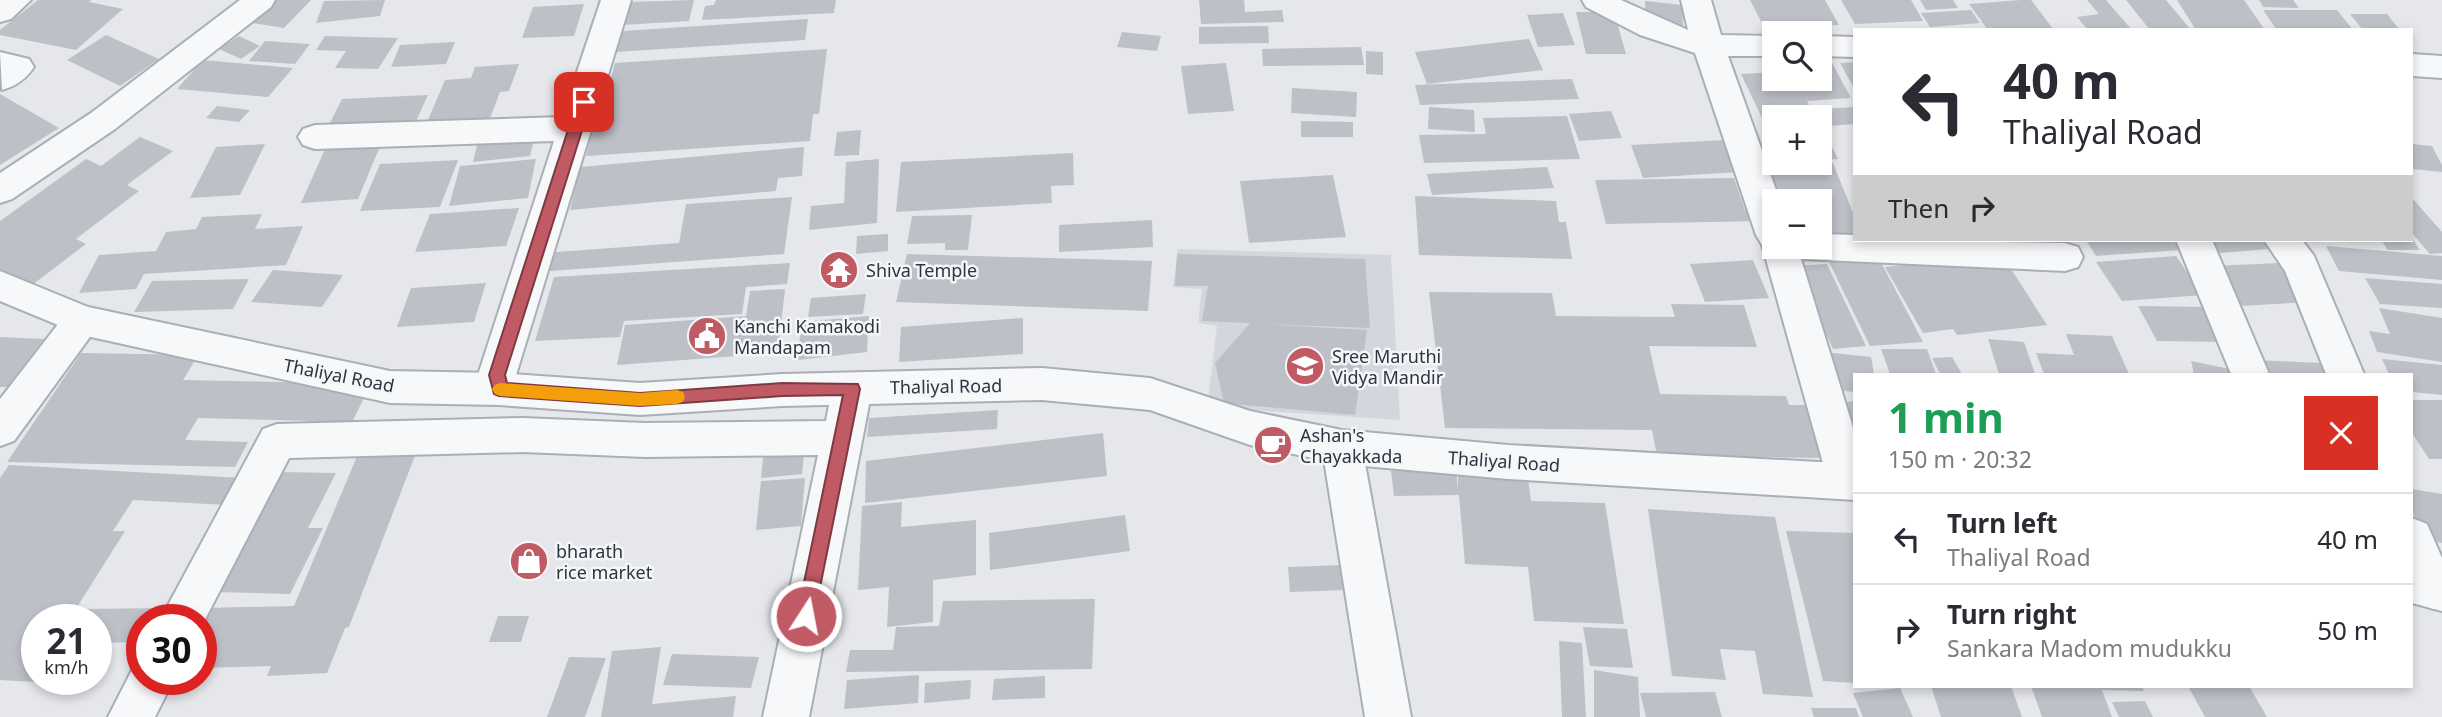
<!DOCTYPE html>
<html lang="en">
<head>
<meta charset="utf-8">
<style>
  body { margin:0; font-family:"Noto Sans",sans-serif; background:#f2f2f3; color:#2b2b33; height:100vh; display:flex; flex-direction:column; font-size:26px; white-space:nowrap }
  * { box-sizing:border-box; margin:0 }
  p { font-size:23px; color:#7c7c81 }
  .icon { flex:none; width:38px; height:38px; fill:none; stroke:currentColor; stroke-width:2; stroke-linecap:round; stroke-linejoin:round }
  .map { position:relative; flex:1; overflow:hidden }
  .panel { position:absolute; left:1853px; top:373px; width:560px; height:315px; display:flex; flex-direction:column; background:#fff; border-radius:0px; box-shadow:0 4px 10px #0003 }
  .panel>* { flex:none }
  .guide { position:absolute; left:1853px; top:28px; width:560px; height:214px; border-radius:0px; box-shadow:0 4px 10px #0003; background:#fff; color:#2b2b33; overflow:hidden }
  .controls { position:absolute; left:1762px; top:21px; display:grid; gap:14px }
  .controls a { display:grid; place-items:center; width:70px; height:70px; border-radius:0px; background:#fff; box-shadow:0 4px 10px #0003; font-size:35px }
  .speed { position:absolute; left:21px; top:604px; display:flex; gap:14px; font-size:35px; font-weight:700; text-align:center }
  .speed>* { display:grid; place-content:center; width:91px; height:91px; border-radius:50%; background:#fff; box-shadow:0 4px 10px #0003; line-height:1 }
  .speed small { font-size:18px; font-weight:400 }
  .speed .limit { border:10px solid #d22; background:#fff; color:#111 }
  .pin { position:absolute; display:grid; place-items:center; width:60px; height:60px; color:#fff; margin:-30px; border-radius:14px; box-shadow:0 4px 10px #0006 }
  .me { position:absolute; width:77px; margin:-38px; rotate:11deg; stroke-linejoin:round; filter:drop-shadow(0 0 5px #0008) }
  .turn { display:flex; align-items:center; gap:24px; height:147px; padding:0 35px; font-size:32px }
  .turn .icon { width:91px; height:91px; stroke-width:2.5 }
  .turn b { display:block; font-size:49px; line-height:60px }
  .then { display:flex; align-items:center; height:66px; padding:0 35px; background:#0003; gap:14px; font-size:26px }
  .round { display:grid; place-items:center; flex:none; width:74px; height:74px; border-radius:0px; background:#f2f2f3 }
  .headline { display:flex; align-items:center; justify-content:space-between; height:119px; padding:0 35px }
  h1 { font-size:42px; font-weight:700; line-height:52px; color:#1e9e55 }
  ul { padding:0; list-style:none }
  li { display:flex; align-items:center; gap:21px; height:91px; padding:0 35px; border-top:2px solid #e1e1e2 }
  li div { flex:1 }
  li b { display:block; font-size:26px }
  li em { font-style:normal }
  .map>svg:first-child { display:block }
  .built { fill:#d3d6dd }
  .building { fill:#bdc0c7 }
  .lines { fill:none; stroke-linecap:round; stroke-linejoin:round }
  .minor-casing { stroke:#aaaeb5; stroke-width:4 }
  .tertiary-casing { stroke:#aaaeb5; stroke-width:4 }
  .minor { fill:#f7f8fa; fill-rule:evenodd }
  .tertiary { fill:#f7f8fa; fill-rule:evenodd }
  .route { fill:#c05a64; stroke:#7d3a41; stroke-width:2 }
  .slow { fill:#f59e0b }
  .labels { text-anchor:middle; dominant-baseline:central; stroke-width:5; stroke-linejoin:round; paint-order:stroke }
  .poi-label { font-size:18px; fill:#2e3442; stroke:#f4f6f8; text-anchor:start }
  .street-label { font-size:18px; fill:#2e3442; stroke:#f4f6f8 }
</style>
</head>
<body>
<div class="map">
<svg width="2442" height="717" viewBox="0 0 2442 717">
  <rect width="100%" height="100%" fill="#e5e7eb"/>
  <path class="built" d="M1178,249L1391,255L1400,420L1207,407L1217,326L1198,323L1202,289L1173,287Z"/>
  <path class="building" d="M38,0H91L89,2L123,9L76,50L0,35V30Z
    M275,0H311L284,28L252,23Z
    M385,0L380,16L316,23L324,1Z
    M694,0L689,21L622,25L628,2Z
    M716,0H836L834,13L702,20L705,6L714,5Z
    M1199,0H1244L1245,12L1282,10L1284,22L1201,24Z
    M1750,0H1825L1839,25L1765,29Z
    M1841,0H1911L1923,21L1855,24Z
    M1920,0H1953L1958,8L1926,10Z
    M2021,0H2031L2054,30H1988L1969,4Z
    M2087,0H2106L2132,30H2088L2077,17L2099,14Z
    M2126,0H2166L2191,30H2150Z
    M2177,0H2244L2265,30H2196Z
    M2259,0H2293L2299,8L2263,7Z
    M1645,1L1682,5L1683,26L1645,22Z
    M584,4L574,36L522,38L533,7Z
    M1971,10L1980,23L1930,27L1921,13Z
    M2263,10H2337L2353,30H2277Z
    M1576,12H1614L1626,54H1586Z
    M1563,13L1575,45L1538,47L1527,15Z
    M2350,14H2387L2400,30H2363Z
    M808,19L805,40L616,52L622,31Z
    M1268,26L1269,43L1199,44V27Z
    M1122,32L1161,36L1157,51L1117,47Z
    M106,35L159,59L120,86L67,60Z
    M239,36L260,46L241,59L219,49Z
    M325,36L398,38L378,69L335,68L346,51L316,50Z
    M1529,39L1543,70L1427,84L1415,52Z
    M265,41L310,44L295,64L249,61Z
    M455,42L446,64L391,67L400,45Z
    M1361,47L1364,65L1263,66L1262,49Z
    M827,49L819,114H813L810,141L586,156L595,121H600L615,63Z
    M1366,51L1383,52V75L1366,74Z
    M1830,59L1851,98L1807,101L1815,117H1774V123L1765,124L1741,74L1774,72V79H1820V60Z
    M203,60L293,68L268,97L177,89Z
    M1855,62V90L1840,63Z
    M1226,63L1234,111L1188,114L1181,66Z
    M519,64L509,91L500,92L487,126L424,129L445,80L471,78L475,67Z
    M1572,79L1579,99L1420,105L1415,85Z
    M1292,88L1357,92L1356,117L1291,113Z
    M0,94L59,128L0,165Z
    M428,95L416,121L329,125L342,99Z
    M217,106L250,110L239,122L206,118Z
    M1429,107L1474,110L1475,132L1428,129Z
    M1855,107V124L1827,126L1818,109Z
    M1611,111L1622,138L1579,141L1569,114Z
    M1567,116L1580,159L1424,163L1419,135L1486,134L1483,118Z
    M1301,121L1353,122V137H1301Z
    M861,130L859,155L834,156L837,132Z
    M535,135L530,156L473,162L478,141Z
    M140,137L173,151L127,185L139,191L76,239L86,244L32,285L0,269V221L86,159L101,166Z
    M1820,139H1828L1838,159L1820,160Z
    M1725,140L1739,172L1643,178L1631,145Z
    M1774,142V162L1769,163L1760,143Z
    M265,144L240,195L190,198L216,147Z
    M381,144L358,199L301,203L326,147Z
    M2412,144L2432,146L2442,165V172L2412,169Z
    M804,147L802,176L778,178L776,191L570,210L580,167Z
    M1073,153L1074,185L1051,186L1052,203L896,212L901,162Z
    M536,159L528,198L449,206L460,166Z
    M879,159L877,223L809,230L811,206L844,203L846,162Z
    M458,160L440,207L360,211L380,164Z
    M1833,163L1855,218V240H1820V201H1780L1767,164Z
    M1547,167L1554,188L1432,195L1427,174Z
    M1333,175L1346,237L1249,243L1240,181Z
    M1734,178L1745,210L1759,209L1763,221L1606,224L1595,180Z
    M1415,196L1556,201L1559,222H1566L1572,259L1419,255Z
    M792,197L784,254L537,272L543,253L679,243L686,204Z
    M2412,198L2442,232V253L2430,254L2412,233Z
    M519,208L506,246L415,252L430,214Z
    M262,214L255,229L303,226L286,265L144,274L136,289L79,293L99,255L156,251L166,232L196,229L202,217Z
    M972,215L968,250H945V243L907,244L912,216Z
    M1152,220L1153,247L1059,252V225Z
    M888,234V251L856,254L857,236Z
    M2086,240H2173L2181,250L2096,256Z
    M2210,240H2274L2281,248L2220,253Z
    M2381,240H2413L2420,250H2388Z
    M2326,246L2442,256V280L2339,271Z
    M1876,253L1923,342L1870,346L1826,256Z
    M907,254L1152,261L1148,311L896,302Z
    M1177,254L1365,259L1370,328L1261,324L1367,330L1355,415L1224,403L1215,363L1250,323L1202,321L1208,286H1175Z
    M2002,255L2047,325L1957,335L1953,329L1923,333L1885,267Z
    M2176,256L2203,295L2122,301L2096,262Z
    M1753,260L1769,298L1705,302L1690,264Z
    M790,263L787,284L746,287L742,314L624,321L620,337L535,341L554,277Z
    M2280,263L2308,302L2240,306L2213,266Z
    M1827,264L1866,346L1833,349L1795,266Z
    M273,270L343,275L322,307L251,302Z
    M2365,278L2442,284V308L2380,304Z
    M249,279L233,309L134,312L152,281Z
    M486,283L474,322L397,327L411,288Z
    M785,289L778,353L617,365L625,325L746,316L750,291Z
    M1429,292L1552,293L1556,316L1675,317L1671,304L1744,305L1757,347L1649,346L1660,394L1786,396L1789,405H1814L1831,458L1657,456L1652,430L1445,428Z
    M866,294L863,314L808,317L811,298Z
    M2138,306L2209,307L2228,342L2157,341Z
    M2379,308L2442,318V362L2377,352L2369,331L2390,334Z
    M869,316L867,352L798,360L801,322Z
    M1023,318V354L899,362L901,327Z
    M2066,334L2112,336L2129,374H2044L2036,353L2074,355Z
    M0,337L44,339L7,387H0Z
    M1988,339L2024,342L2035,374H1999Z
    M1881,349H1927L1936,374H1890Z
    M1824,352L1871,357L1874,374H1855V392L1831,390Z
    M81,353L198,355L183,380L371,384L352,422L198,418L185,440L248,442L235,467L7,462Z
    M1952,357L1962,374H1940L1932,358Z
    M2382,359L2442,365V395L2412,392V374H2389Z
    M2252,360L2322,363L2328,374H2260Z
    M2191,361L2240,371L2241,374H2194Z
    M2412,400H2442V459H2429L2412,433Z
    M1855,401V435L1837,403Z
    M998,410L997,429L867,437L869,418Z
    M1103,433L1107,476L865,503L866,461Z
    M416,453L349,627L345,628L327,673L267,676L271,666L201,668L203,608L294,606L358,454Z
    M804,454L802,474L761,478L763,458Z
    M9,465L243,478L227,505L133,500L113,531H125L69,620H37V679H71L68,684L0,680V478Z
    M1456,470L1458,490V476L1528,479L1531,501L1605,503L1624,624L1534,621L1528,567L1465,564L1459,495L1394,496L1391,471Z
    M279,472L336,473L308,528H323L290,594L213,592Z
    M805,478L801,526L756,530L761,481Z
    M2412,489L2442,494V543L2423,539L2412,510Z
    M902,502L901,527L976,520V575L933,580V622L887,627L889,587L858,590L862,506Z
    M1648,509L1775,517L1813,697L1763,694L1755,651L1720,649L1726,680L1672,676Z
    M1125,515L1130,551L990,570L989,533Z
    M1786,531L1855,533V683L1823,681Z
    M1342,565L1345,590L1290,592L1288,567Z
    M1095,599L1092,669L846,672L850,650H893L896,627L939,626L943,601Z
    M169,608L163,620H142V642L96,643V620H79L84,609Z
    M498,616H529L521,642H489Z
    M1583,627L1627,629L1633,668L1590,666Z
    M1559,641L1582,643L1586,717H1562Z
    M661,647L652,704L736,696L733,717H601L612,651Z
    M672,654L759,657L751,688L663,685Z
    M569,657L606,658L585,717H547Z
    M1594,670L1638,677L1640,717H1594Z
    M919,675L918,703L844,709L847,680Z
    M1045,676V698L992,700L994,679Z
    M971,680L970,699L924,703L925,683Z
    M1931,686H2011L2022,717H1941Z
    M2031,686H2142L2144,691L2102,690L2112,717H2042Z
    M2188,686H2249L2267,717H2205Z
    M1900,688L1913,717H1863L1853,693Z
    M1715,692L1722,717H1646L1640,693Z
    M2145,701L2153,717H2119L2112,702Z
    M1811,708H1856L1859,717H1814Z"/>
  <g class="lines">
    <g class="minor-casing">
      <path id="minor" d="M0,0H31L11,19L0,22Z
        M240,0H275L271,7L115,129L12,199L0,203V173L91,113Z
        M601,0H631L516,375L519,389L513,400L499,405L485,400L479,389L478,375L554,141L315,149L303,145L298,137L303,129L315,125L562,117Z
        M1582,0H1621L1688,30L1681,0H1711L1721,35L1774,36V56H1728L1780,201H1774V247H1820V234L1855,235V240L2065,243L2078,247L2083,257L2078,267L2065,271L1801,259L1855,434V496L1849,499L1834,493L1828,481L1762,245L1756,235L1695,53L1640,35L1586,7Z
        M1820,36L1855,37V57L1820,56Z
        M0,52L29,59L34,67C26,79 16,86 2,90Z
        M2412,54L2442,56V78L2412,76Z
        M2176,240H2212L2269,374H2231Z
        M2264,240H2302L2314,256L2364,374H2326L2285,271Z
        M82,305L95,310L101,320L95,330L14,441L0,446V399L69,310Z
        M852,373L866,378L872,389L809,717H763L818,455L645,457L523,452L289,458L201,627V620H160L263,429L277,424L523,418L645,423L826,421L832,389L838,378Z
        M1342,430L1356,435L1362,447L1411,717H1365L1322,447L1328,435Z
        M2412,518L2427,524L2442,558V605L2433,609L2418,603L2412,590Z
        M142,661V679H174L155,717H108L135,664Z"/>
    </g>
    <g class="tertiary-casing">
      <path id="tertiary" d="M0,271L88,307L390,371L499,373L640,383L782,374L1042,368L1150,378L1250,411L1342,430L1508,445L1855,464V500L1508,479L1342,464L1250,445L1150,410L1042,400L782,406L640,415L499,405L390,403L82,335L0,301Z
        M2412,564L2442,571V611L2412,603Z"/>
    </g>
    <use href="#minor" class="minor"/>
    <use href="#tertiary" class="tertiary"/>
  </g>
  <path class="route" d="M584,98L591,102L505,375L507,383L640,393L782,383L858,384L860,389L813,622L806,624L800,622L797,616L843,395L782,396L640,406L499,396L494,394L489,375L577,102Z"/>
  <path class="slow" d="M500,383L640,393L677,390L683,392L685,397L683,402L677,404L640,406L500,396L495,394L492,389L495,385Z"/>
  <defs>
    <g id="temple-disc" transform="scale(2.0125)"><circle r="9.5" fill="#c05a64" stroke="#f4f6f8"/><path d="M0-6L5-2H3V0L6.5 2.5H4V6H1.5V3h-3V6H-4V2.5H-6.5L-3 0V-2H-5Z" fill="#fff"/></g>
    <g id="civic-disc" transform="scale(2.0125)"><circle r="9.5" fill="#c05a64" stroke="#f4f6f8"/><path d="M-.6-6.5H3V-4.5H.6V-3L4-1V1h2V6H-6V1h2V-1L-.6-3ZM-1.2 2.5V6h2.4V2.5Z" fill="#fff"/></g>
    <g id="school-disc" transform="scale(2.0125)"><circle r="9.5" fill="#c05a64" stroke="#f4f6f8"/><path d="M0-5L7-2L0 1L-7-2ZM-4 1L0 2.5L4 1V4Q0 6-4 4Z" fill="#fff"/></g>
    <g id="cafe-disc" transform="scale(2.0125)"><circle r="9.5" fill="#c05a64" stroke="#f4f6f8"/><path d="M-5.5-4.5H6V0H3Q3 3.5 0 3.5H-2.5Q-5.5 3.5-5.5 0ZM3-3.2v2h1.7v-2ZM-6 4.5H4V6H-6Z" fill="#fff"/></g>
    <g id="shop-disc" transform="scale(2.0125)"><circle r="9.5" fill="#c05a64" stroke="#f4f6f8"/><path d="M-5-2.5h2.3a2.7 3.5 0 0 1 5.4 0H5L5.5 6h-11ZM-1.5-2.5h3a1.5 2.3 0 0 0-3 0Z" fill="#fff"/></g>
  </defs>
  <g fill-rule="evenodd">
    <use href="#temple-disc" x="839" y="270"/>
    <use href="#civic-disc" x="707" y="336"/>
    <use href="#school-disc" x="1305" y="366"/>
    <use href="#cafe-disc" x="1273" y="445"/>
    <use href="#shop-disc" x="529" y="561"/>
  </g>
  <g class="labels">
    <g class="poi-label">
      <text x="866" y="270">Shiva Temple</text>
      <text x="734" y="326">Kanchi Kamakodi<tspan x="734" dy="21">Mandapam</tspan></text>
      <text x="1332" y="356">Sree Maruthi<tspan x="1332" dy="21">Vidya Mandir</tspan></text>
      <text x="1300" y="435">Ashan's<tspan x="1300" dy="21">Chayakkada</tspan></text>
      <text x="556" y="551">bharath<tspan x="556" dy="21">rice market</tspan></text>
    </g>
    <g class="street-label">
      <text transform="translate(339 375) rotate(11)">Thaliyal Road</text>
      <text transform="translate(946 386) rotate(-1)">Thaliyal Road</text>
      <text transform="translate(1504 461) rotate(4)">Thaliyal Road</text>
    </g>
  </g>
</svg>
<div class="controls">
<a><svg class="icon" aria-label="search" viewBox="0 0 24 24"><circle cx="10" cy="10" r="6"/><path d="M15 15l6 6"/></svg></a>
<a>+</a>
<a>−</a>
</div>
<div class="speed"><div>21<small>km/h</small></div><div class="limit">30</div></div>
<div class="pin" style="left:584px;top:102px;background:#d93025"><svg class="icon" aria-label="arrive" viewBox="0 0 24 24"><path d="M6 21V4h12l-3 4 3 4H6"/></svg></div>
<svg class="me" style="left:806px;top:616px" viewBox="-20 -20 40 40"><circle r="17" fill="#c05a64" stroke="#fff" stroke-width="3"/><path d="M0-11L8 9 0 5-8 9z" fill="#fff"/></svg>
<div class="guide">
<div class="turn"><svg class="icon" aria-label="left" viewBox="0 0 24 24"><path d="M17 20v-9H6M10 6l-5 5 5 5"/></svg><div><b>40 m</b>Thaliyal Road</div></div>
<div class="then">Then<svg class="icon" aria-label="right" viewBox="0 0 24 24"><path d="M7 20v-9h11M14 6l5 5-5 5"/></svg></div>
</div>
<section class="panel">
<div class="headline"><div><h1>1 min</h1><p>150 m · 20:32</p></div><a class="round" style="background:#d93025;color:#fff"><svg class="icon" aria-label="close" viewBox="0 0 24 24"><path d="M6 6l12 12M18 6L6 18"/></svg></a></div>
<ul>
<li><svg class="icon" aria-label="left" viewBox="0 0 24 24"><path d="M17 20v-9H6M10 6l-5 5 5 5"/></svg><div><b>Turn left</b><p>Thaliyal Road</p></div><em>40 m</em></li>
<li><svg class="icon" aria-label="right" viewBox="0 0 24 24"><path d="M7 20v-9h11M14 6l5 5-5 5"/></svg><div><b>Turn right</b><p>Sankara Madom mudukku</p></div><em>50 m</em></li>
</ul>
</section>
</div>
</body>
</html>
